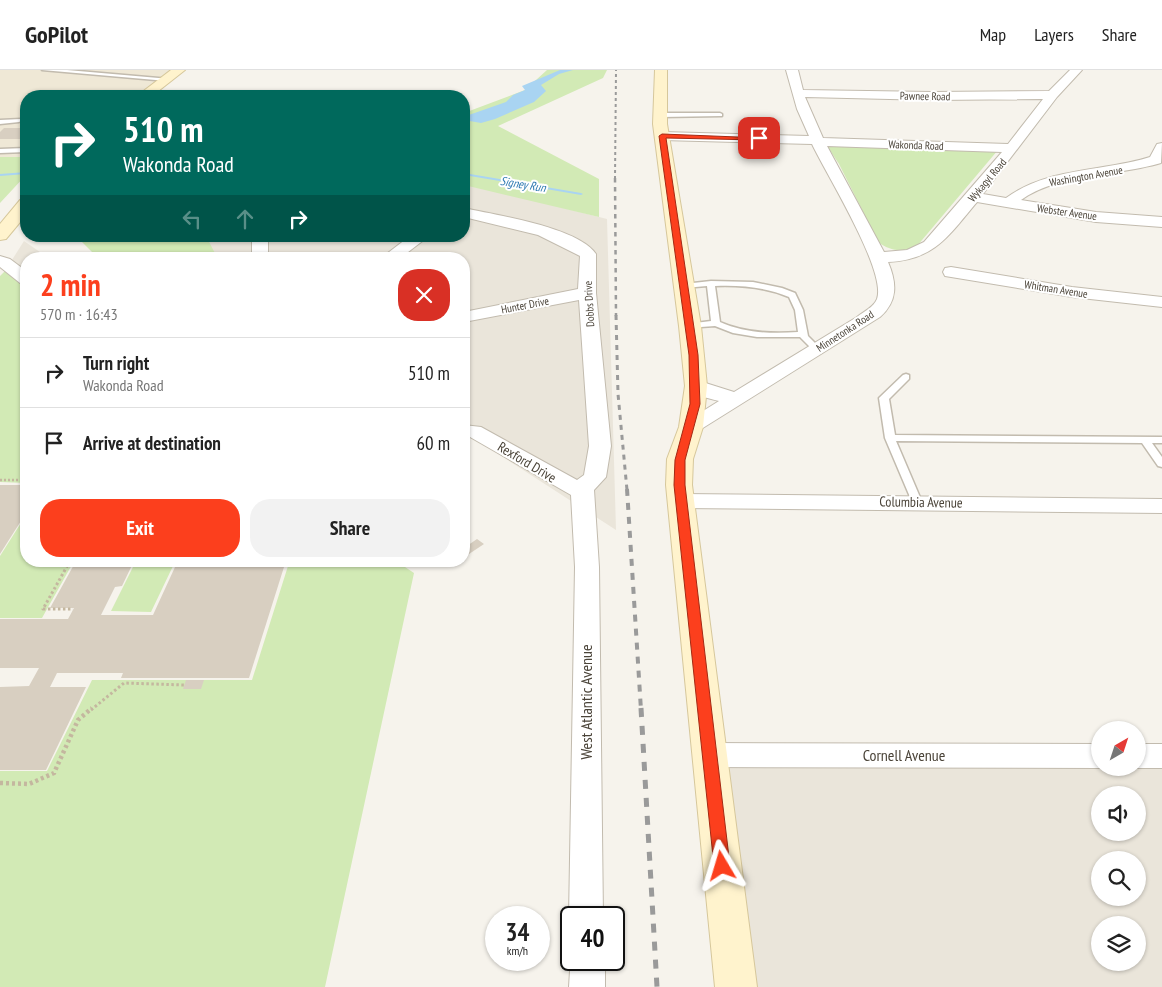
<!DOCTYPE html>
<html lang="en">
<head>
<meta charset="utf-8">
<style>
  body { margin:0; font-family:"PT Sans Narrow",sans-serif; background:#f2f2f2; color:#222; height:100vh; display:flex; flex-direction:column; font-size:19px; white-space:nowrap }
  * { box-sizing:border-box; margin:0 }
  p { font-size:16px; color:#767676 }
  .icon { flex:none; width:28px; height:28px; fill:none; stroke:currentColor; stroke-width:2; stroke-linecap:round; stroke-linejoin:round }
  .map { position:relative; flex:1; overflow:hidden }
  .sheet { position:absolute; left:20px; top:182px; width:450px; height:315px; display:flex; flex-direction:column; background:#fff; border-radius:20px; box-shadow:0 1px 4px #0004 }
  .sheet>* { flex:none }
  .hud { position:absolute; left:20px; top:20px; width:450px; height:152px; border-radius:20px; box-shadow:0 1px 4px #0004; background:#00695c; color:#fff; overflow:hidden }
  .needle { width:32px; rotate:39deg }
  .controls { position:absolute; left:1091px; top:651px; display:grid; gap:10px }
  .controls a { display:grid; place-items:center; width:55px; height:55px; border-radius:50%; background:#fff; box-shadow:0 1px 4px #0004; font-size:25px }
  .speed { position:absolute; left:485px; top:836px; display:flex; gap:10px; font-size:25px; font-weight:700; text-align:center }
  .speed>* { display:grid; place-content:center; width:65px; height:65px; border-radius:50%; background:#fff; box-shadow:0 1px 4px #0004; line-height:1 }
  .speed small { font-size:12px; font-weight:400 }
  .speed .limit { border:2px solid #111; border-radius:8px; background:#fff; color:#111 }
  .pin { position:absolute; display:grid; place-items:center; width:42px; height:42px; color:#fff; margin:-21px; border-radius:10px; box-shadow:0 2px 8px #0006 }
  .me { position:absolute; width:55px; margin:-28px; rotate:353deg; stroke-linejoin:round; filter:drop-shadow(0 0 4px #0008) }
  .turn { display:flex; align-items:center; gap:18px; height:105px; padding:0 20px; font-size:22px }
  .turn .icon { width:65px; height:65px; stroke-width:2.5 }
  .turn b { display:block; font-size:35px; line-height:42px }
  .lanes { display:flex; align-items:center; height:48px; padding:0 20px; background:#0003; justify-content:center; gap:25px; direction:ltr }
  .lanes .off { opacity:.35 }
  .round { display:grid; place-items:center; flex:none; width:52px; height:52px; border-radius:20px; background:#f2f2f2 }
  .summary { display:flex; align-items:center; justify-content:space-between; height:85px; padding:0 20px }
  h1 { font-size:30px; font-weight:700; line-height:38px; color:#fc3f1d }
  .action { display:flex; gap:10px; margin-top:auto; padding:10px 20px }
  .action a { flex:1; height:58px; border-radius:20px; background:#fc3f1d; color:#fff; font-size:20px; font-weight:700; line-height:58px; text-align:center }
  .action a+a { background:#f2f2f2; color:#222 }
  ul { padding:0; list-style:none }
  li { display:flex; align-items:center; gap:15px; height:70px; padding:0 20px; border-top:1px solid #e0e0e0 }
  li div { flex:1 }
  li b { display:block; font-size:19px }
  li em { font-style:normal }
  header { display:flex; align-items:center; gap:30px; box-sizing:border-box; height:70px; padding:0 25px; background:#fff; border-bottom:1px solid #e0e0e0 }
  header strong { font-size:24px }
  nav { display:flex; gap:28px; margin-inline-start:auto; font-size:18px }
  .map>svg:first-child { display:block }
  .residential { fill:#eae5da; fill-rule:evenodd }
  .education { fill:#efe8d6 }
  .green { fill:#d2eab5 }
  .water { fill:#a9d4f2 }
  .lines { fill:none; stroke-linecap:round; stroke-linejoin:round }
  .stream { fill:#a9d4f2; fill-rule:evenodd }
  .building { fill:#d8cfc1 }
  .lane-casing { stroke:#c2bbae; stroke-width:3 }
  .street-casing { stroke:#c2bbae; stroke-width:2 }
  .secondary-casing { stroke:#d6c79b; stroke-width:2 }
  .path-far2 { stroke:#c4b79f; stroke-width:2.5; stroke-dasharray:2 2; stroke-linecap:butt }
  .path-far1 { stroke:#c4b79f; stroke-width:3; stroke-dasharray:2.5 2.5; stroke-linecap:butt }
  .path { stroke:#c4b79f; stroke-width:4.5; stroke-dasharray:3 3; stroke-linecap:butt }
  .lane { fill:#fff; fill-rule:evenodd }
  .street { fill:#fff; fill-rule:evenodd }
  .secondary { fill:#fff3cd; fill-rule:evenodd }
  .rail-far4 { stroke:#9a9a9a; stroke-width:2; stroke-dasharray:3 3; stroke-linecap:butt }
  .rail-far3 { stroke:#9a9a9a; stroke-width:2.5; stroke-dasharray:4.5 4.5; stroke-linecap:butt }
  .rail-far2 { stroke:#9a9a9a; stroke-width:3; stroke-dasharray:5 5; stroke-linecap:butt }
  .rail-far1 { stroke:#9a9a9a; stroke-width:4; stroke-dasharray:7 7; stroke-linecap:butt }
  .rail { stroke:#9a9a9a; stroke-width:5; stroke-dasharray:9 9; stroke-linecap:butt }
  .route { fill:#fc3f1d; stroke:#a42913 }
  .labels { text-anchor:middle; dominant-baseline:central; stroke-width:4; stroke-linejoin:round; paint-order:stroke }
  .far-street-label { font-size:11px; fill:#4b4439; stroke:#fff }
  .far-water-label { font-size:12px; font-style:italic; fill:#2e7ab2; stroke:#fff }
  .street-label { font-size:14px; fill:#4b4439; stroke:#fff }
  .near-street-label { font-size:16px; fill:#4b4439; stroke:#fff }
</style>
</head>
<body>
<header>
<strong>GoPilot</strong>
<nav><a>Map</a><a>Layers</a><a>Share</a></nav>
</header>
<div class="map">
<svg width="1162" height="917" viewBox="0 0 1162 917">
  <rect width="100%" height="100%" fill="#f6f3ec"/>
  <path class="residential" d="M464,113L607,149L616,460L469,365L464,368V189H208L196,166H464Z
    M24,171L50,189H26V218L5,201Z
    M708,685L1100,698H1138V686H1162V917H736ZM1100,725H1138V762H1100ZM1100,790H1138V828H1100ZM1100,855H1138V892H1100Z"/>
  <path class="education" d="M0,0H179L144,26H26V87H0Z"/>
  <path class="green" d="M547,0H607L603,8L498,56L599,109V147L464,115V43L525,20Z
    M840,75L998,80L917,176C903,183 890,181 878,172L839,94L827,76Z
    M0,87H26V105L0,133Z
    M76,166H206L218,189H99Z
    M5,201L26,218V413L0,412V206Z
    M26,445V491H74L42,548H0V486Z
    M136,491H396L414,503L325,917H0V701H47L92,610H252L288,496H173L151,542L111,541Z"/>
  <path class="water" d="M560,0H573L559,4L541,15L546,21L534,32L495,49L481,53L464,50L466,46L506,32L513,25L525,20L522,16Z"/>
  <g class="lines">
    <path class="stream" d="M26,102V104L0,106V104Z
      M464,103L581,123L583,124L581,125L464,105Z"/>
  </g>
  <path class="building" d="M4,58H26V69H0V62Z
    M0,415H26V443L0,484Z
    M477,469L484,474L466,486L464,484V478Z
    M76,491H134L122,516L115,517L101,545H153L175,497H284L249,608H121L123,603H57L50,617H86L46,700H0V617L29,616L39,598H0V549H68L74,538H50Z
    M186,610H204L201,619H183Z"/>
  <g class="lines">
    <g class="lane-casing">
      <path id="lane" d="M42,0H67L170,9L167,11Z
        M720,43L722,44V46L661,47L658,45L661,43Z
        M21,49V51L19,52L0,54V50Z
        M26,78V82L0,83V79Z
        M711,211L753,212L782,218L795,223L803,240L808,266L822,280L818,283L815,282L800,267H757L733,263L715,256L687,258V254L711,251L707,216L684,218L680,216L684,214ZM715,216C741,215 765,217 789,227L795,240L798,262C771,264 745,263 720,252Z
        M906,304L909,305V309L889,329L895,365L1162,367V373H1152L1162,387V397L1158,396L1142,373L896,371L922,432L917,435L913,434L885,368L879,328L903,305Z"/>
    </g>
    <g class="street-casing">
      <path id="street" d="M786,0H798L803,20L932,22L1049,21L1070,0H1082L1057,27L983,124L1006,128C1048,97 1102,102 1150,87L1157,74L1162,73L1161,93C1118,106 1056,104 1021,130L1096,142L1162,147V157L1096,152L977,132C949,165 935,190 888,192C897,213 898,231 880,247L698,361L691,363L684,361L681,357L684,353L719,331C708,328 693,326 686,316L689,312L696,310L734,322L857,247C863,242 874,237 877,229C887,201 826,104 812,74L662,70L655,66L662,62L809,66L797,39ZM805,27L932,30L1043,29L1008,74L823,68ZM827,76L1002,82L924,172L907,180L884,182Z
        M464,138C495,145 578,157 596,184V223L611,376L606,407L594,420L599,497L603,848H571V853L569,848L575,497L571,425L470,367H464V355L481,357L577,410L584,405L589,376L579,230L464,252V242L578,219L580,186L538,165L464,147Z
        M252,166H268V189H252Z
        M410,166H429L399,189H380Z
        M0,186L10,189L26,201V214L20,213L0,197Z
        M951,197L1072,217L1162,227V237L1072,227L945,206L943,202L945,198Z
        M681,424L1162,429V443L681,438L673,436L670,431L673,426Z
        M708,673L1100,674L1101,698L708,697L697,693L693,685L697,677Z
        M1138,674H1162V698H1137Z
        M571,885V890H605V917H569Z"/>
    </g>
    <g class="secondary-casing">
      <path id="secondary" d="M171,0H185L152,26H137Z
        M655,0H667V54L701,256L707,316L703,357L693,389L692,415L757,917H715L666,415L667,389L679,357L685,316L679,256L653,54Z
        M26,129V145L6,169L0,170V154L20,130Z"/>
    </g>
    <path class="path-far2" d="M0,410H26"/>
    <path class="path-far1" d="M70,491L43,539H73
      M144,491L142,494L213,493
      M91,640L124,613L184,615"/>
    <path class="path" d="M0,713L29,714L54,703L78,650L92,638"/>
    <use href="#lane" class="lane"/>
    <use href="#street" class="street"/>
    <use href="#secondary" class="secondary"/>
    <path class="rail-far4" d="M615,109L616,0"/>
    <path class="rail-far3" d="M615,108L616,246"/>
    <path class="rail-far2" d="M616,245L618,324L627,420"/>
    <path class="rail-far1" d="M627,419L641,640"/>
    <path class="rail" d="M641,638L657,917"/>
  </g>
  <path class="route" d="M662,64L763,68L759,70L666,68L698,285L700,334L685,390V415L730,796L727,801L722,803L716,801L714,796L674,415L675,390L690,334L689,285L659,66Z"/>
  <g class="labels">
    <g class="far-street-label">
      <text transform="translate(925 26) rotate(1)">Pawnee Road</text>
      <text transform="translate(916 75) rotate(2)">Wakonda Road</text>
      <text transform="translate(1086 106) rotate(-10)">Washington Avenue</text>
      <text transform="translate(987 110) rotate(-50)">Wykagyl Road</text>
      <text transform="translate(1067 142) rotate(8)">Webster Avenue</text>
      <text transform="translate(1056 219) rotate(9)">Whitman Avenue</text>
      <text transform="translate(589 234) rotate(-93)">Dobbs Drive</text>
      <text transform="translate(525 235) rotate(-11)">Hunter Drive</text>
      <text transform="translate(845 261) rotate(-33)">Minnetonka Road</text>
    </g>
    <g class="far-water-label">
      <text transform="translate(523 114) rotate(9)">Signey Run</text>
    </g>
    <g class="street-label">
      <text transform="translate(527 392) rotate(31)">Rexford Drive</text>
      <text transform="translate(921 432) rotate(1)">Columbia Avenue</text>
    </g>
    <g class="near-street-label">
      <text transform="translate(586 632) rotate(-90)">West Atlantic Avenue</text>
      <text x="904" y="685">Cornell Avenue</text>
    </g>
  </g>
</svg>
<div class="controls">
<a><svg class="needle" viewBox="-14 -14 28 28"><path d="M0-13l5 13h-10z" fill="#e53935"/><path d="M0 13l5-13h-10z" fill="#767676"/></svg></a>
<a><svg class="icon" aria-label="sound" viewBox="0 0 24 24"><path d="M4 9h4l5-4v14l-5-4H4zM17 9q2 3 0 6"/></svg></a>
<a><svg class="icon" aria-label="search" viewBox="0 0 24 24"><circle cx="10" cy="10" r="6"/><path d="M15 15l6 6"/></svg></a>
<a><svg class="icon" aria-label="layers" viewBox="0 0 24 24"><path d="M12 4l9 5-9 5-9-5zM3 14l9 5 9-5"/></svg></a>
</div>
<div class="speed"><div>34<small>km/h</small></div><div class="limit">40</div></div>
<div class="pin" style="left:759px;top:68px;background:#d93025"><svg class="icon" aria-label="arrive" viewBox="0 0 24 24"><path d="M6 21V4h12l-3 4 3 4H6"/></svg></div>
<svg class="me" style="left:722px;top:796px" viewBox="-20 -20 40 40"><path d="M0-17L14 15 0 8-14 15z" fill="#fc3f1d" stroke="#fff" stroke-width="4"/></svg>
<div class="hud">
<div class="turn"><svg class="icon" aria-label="right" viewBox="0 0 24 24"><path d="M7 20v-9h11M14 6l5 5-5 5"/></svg><div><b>510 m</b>Wakonda Road</div></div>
<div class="lanes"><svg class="icon off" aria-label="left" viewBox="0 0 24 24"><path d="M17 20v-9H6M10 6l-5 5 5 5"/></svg><svg class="icon off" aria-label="ahead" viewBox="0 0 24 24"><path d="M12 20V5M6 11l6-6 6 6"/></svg><svg class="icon" aria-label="right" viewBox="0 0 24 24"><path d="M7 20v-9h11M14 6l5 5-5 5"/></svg></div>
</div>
<section class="sheet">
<div class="summary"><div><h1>2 min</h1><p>570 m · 16:43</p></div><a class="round" style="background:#d93025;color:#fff"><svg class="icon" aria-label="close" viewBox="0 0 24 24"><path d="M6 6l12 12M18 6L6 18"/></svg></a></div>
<ul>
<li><svg class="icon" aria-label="right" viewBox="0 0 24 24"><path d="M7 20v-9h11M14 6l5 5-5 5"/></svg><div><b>Turn right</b><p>Wakonda Road</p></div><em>510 m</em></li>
<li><svg class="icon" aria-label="arrive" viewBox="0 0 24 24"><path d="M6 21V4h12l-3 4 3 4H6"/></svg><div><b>Arrive at destination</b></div><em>60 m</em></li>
</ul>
<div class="action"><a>Exit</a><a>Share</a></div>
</section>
</div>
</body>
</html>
